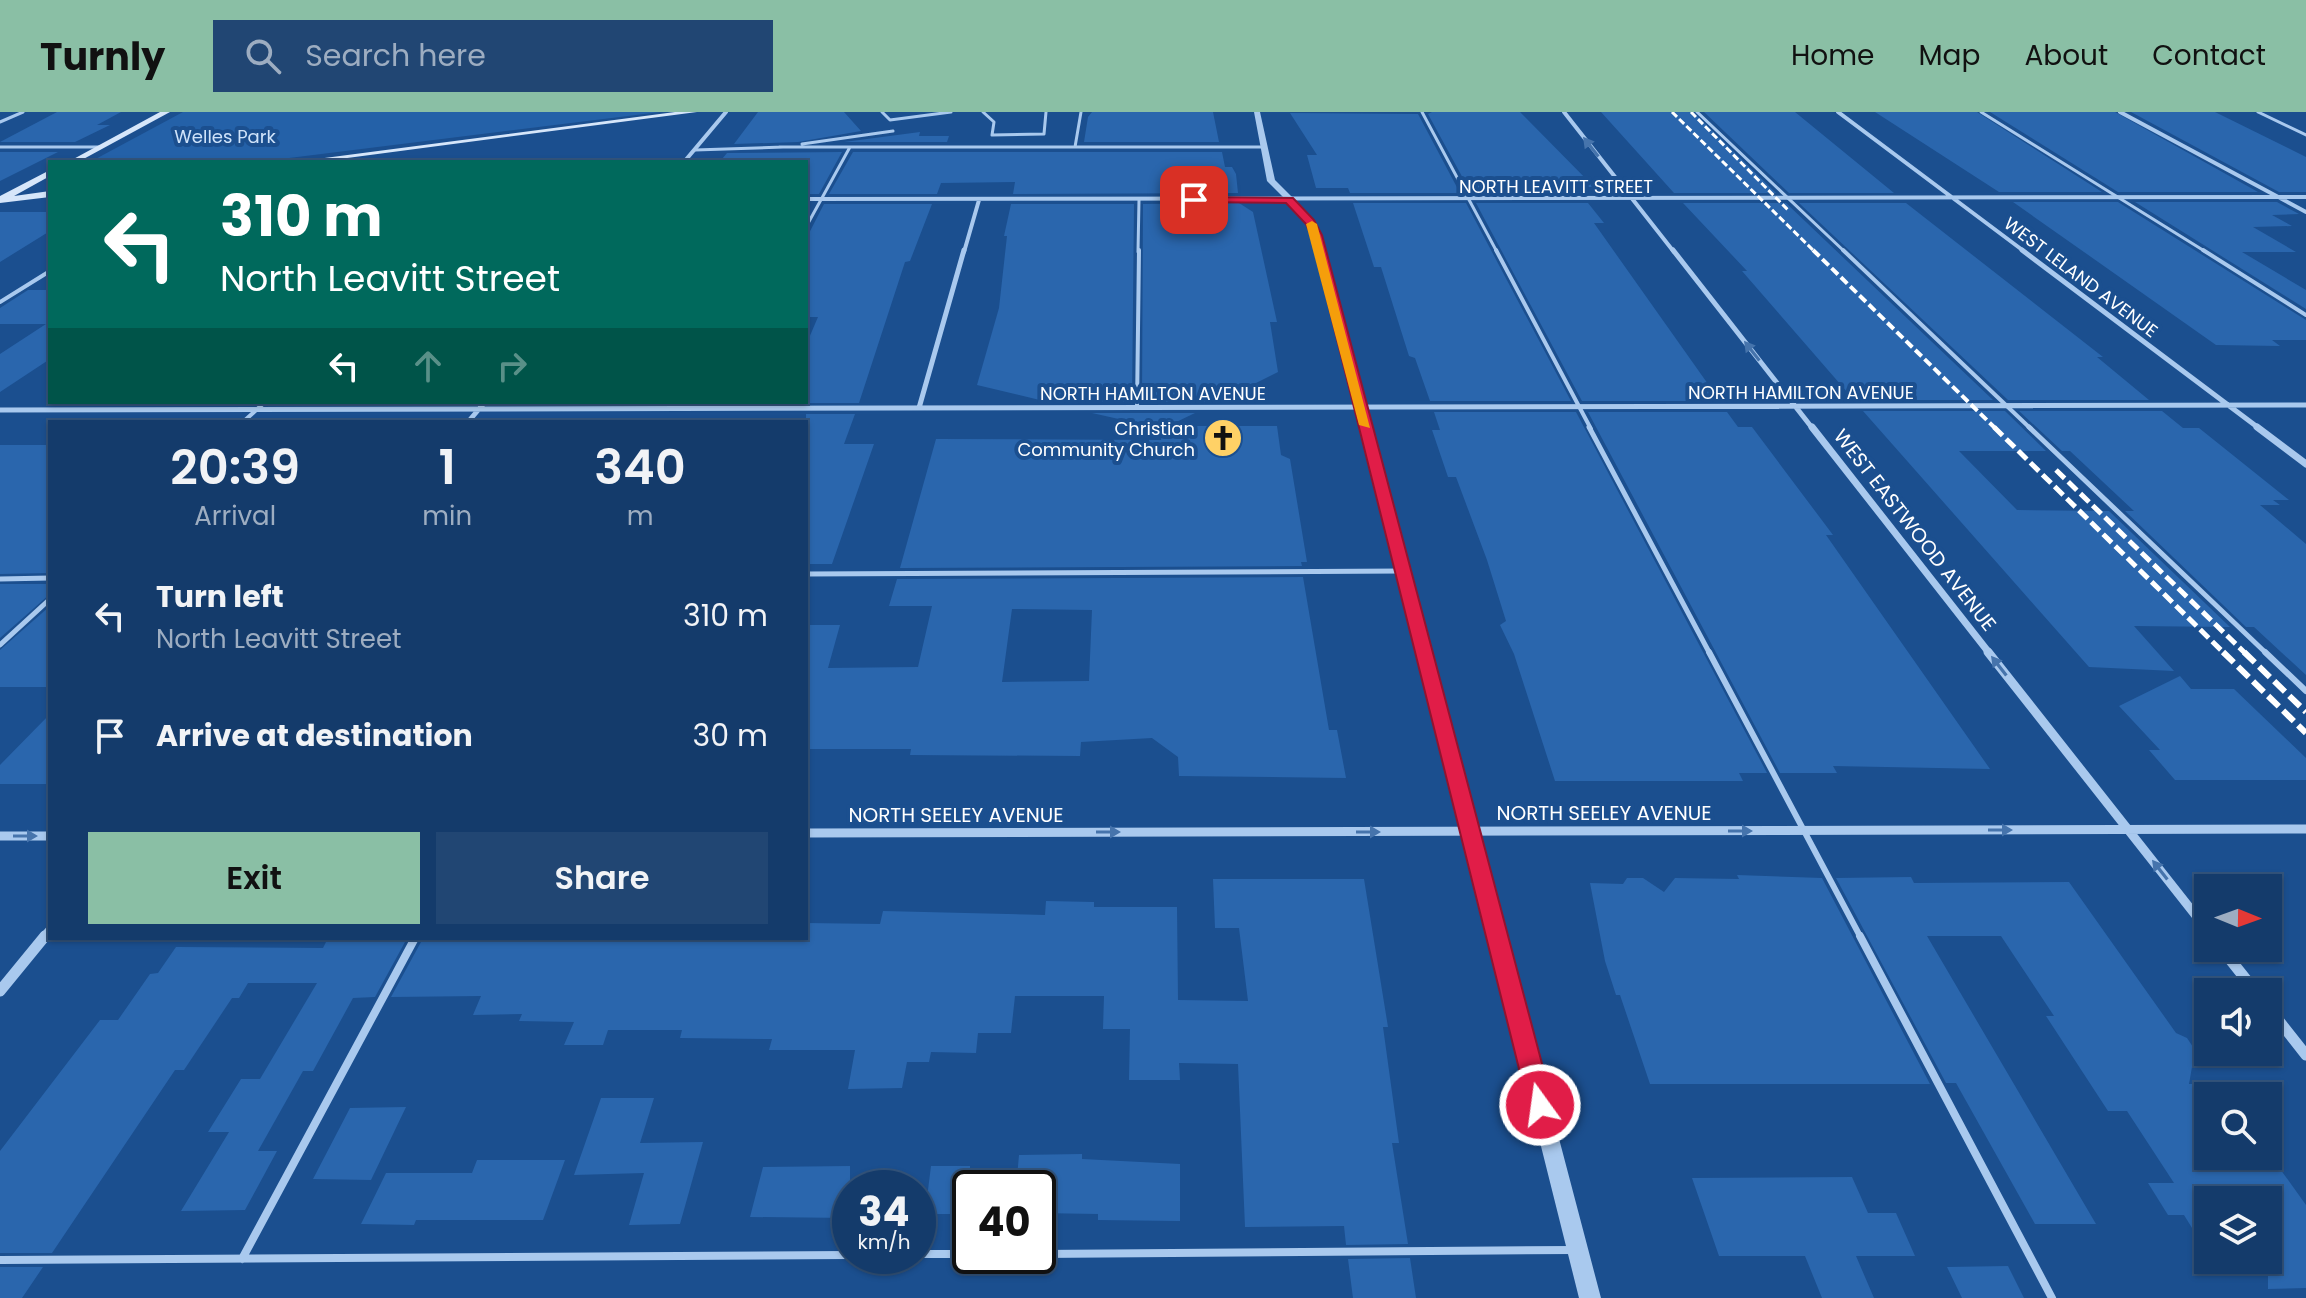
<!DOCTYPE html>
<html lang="en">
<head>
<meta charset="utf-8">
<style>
  body { margin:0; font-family:Poppins,sans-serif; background:#214673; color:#f1f3f6; height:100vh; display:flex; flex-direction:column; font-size:30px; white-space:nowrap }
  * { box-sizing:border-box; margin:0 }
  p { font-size:26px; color:#9dadc1 }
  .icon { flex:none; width:44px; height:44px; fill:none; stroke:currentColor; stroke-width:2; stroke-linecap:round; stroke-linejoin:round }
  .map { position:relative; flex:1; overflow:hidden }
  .side { position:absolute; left:48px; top:308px; width:760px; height:520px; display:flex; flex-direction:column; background:#143b6b; border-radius:0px; box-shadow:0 2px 6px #0004,0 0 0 2px #33557e }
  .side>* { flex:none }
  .banner { position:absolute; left:48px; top:48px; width:760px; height:244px; border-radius:0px; box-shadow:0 2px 6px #0004,0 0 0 2px #33557e; background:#00695c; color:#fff; overflow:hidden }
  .needle { width:52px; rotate:91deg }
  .tools { position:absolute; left:2194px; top:762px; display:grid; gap:16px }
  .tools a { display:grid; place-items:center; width:88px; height:88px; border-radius:0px; background:#143b6b; box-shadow:0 2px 6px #0004,0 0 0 2px #33557e; font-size:40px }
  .speed { position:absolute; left:832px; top:1058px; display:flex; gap:16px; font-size:40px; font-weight:700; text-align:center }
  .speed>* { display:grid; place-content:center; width:104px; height:104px; border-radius:50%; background:#143b6b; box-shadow:0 2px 6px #0004,0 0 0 2px #33557e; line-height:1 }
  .speed small { font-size:20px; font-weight:400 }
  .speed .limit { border:4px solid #111; border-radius:12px; background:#fff; color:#111 }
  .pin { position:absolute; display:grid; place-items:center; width:68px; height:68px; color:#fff; margin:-34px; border-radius:16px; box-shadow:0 4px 12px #0006 }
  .me { position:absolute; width:88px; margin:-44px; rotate:346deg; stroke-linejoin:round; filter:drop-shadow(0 0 6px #0008) }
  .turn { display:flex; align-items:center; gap:28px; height:168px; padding:0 40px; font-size:36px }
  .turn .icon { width:104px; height:104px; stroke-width:2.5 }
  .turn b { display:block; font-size:56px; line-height:68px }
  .lanes { display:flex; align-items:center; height:76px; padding:0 40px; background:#0003; justify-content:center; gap:40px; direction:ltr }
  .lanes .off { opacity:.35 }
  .eta { display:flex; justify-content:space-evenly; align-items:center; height:136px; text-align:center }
  .eta b { font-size:48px; font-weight:600; line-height:56px }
  .action { display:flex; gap:16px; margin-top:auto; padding:16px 40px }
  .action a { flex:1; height:92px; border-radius:0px; background:#8abfa5; color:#111; font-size:32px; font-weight:600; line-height:92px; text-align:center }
  .action a+a { background:#214673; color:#f1f3f6 }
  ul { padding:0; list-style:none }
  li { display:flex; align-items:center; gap:24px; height:120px; padding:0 40px }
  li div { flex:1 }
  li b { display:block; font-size:30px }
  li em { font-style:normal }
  header { display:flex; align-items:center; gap:48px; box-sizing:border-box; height:112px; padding:0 40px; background:#8abfa5; color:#111 }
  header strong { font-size:38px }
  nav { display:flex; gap:44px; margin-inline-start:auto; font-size:28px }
  .search { width:560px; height:72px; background:#214673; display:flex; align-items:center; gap:20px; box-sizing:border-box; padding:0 28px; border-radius:0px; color:#9dadc1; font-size:30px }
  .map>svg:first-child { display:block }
  .green { fill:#2461a8 }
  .building { fill:#2a66ad; fill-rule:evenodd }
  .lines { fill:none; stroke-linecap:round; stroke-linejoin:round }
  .service-far4 { stroke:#a9c9ee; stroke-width:3 }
  .service-far3 { stroke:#a9c9ee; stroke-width:4 }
  .service-far2 { stroke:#a9c9ee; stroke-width:5 }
  .service-far1 { stroke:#a9c9ee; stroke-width:6 }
  .service { stroke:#a9c9ee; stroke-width:8 }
  .minor-far4 { stroke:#a9c9ee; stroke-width:4 }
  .minor-far3 { stroke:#a9c9ee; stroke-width:5 }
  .minor-far2 { stroke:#a9c9ee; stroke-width:7 }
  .minor-far1 { stroke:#a9c9ee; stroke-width:9 }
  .minor { stroke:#a9c9ee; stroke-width:11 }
  .tertiary { fill:#a9c9ee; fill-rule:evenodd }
  .secondary { fill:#d6e6fa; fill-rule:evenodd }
  .rail-far3 { stroke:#fff; stroke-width:3; stroke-dasharray:7 3; stroke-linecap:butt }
  .rail-far2 { stroke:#fff; stroke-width:4; stroke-dasharray:9 4; stroke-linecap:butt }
  .rail-far1 { stroke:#fff; stroke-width:5; stroke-dasharray:12 5; stroke-linecap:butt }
  .rail { stroke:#fff; stroke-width:6; stroke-dasharray:15 6; stroke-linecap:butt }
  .oneway { fill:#4674ac }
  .route { fill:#e11d48; stroke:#92132f; stroke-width:2 }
  .slow { fill:#f59e0b }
  .labels { text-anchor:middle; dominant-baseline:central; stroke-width:8; stroke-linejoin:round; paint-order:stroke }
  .far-park-label { font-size:18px; fill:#cfe3fa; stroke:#1b4f8f }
  .far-street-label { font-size:18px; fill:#fff; stroke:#1b4f8f }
  .far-poi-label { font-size:18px; fill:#fff; stroke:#1b4f8f; text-anchor:end }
  .street-label { font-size:20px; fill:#fff; stroke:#1b4f8f }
</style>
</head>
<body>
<header>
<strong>Turnly</strong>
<div class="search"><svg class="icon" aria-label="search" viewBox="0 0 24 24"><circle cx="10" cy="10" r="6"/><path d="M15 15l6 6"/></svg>Search here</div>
<nav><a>Home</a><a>Map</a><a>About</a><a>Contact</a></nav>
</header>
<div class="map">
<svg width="2306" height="1186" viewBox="0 0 2306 1186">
  <rect width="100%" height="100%" fill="#1b4f8f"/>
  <path class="green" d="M183,0H660L257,50H90Z"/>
  <path class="building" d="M57,0H121L97,13H110L75,30H0Z
    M758,0H844L861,19L798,30L734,32Z
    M1092,0H1213L1219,30H1084L1088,5Z
    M1432,0H1520L1594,75H1576L1580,81H1471L1428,2Z
    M1601,0H1693L1776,81H1674Z
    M1704,0H1795L1894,81H1789Z
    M1875,0H1977L2102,80H1999Z
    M1990,0H2115L2258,80H2118Z
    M2131,0H2215L2306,45V80H2279Z
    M1290,1L1418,2L1460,81H1350L1348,76H1316L1307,43H1317Z
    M920,20L919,24H949L947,30H844Z
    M0,40H58L0,69Z
    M842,40L819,82H806V47H722L727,41Z
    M853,40H1222L1225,55H1232L1236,62L1238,81L1013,82L1015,70L941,71L937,82H829Z
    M2013,90H2118L2306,208V228H2272L2280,234L2216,233Z
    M2135,90H2277L2299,102L2272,103L2292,114L2253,115L2296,140H2242L2306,178V197Z
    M1239,91L1253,100L1277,210H1270L1278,260L1218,290H1142L1143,92Z
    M1353,91H1466L1571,289H1430L1415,246L1409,244L1381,155H1374Z
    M1476,91H1588L1604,111H1594L1720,289H1582Z
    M1683,91H1786L1993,288H1854L1742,159H1747Z
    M1799,91H1906L2103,245H2097L2149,288H2008Z
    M824,92H932L910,149L905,150L859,291H806V233L818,205H806V127Z
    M1011,92H1134L1132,290H1048L977,273L999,196L1007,124H1004Z
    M0,100H50V119L0,150Z
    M28,178H50V247L0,280V242L46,212H0V196Z
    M1863,299H2005L2046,339H1959L2017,398L2109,399L2230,515L2134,514L2174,559L2089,555Z
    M2019,299H2162L2183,316H2199L2289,388H2273L2280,393H2260L2306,432V563L2254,515H2246L2125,399H2134L2070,339H2062Z
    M1434,300H1576L1767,661H1739L1743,669H1555L1514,542L1500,513L1506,509L1487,448L1456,365H1448L1432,318H1440Z
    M1588,300H1727L1738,315H1752L1833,423H1826L1990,657L1833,654L1837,661H1780Z
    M1092,301H1195L1168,314H1277L1281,343L1290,347L1307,450H1301L1302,454L900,456L936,327L1161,328L1163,317Z
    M806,302H855L844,332H874L832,452H806Z
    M0,333H50V461L0,462Z
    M1303,465L1329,618H1337L1346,666L1179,664L1178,645L1152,626L1081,630L1080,644L910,643L911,637H806V513H840L828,556L918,555L932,494H889L897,467ZM1012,497L1092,498L1089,569L1002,570Z
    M0,472H50V482L0,526Z
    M50,494V575H0V538Z
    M2180,564L2191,577H2234L2306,646V668H2175L2149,638H2160L2119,594Z
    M50,602V672H0V653Z
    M1737,763L1822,766L1930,972H1650L1620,883H1616L1605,849L1590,771L1623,772L1627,766H1643L1664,780L1675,766L1739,767Z
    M1911,765L1914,771L2069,770L2176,921L2187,926L2195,938L2189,972H2208V1058L2268,1057V1040L2306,1093V1176L2268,1177V1088H2208V1142L2184,1103H2168L2148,1071H2174L2127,999H2108L2046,904H2054L2001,824H1927L2096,1112H2035L1956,971H1946L1836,766Z
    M1213,767H1364L1388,915H1383L1399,1031H1392L1408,1132L1346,1133L1344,1114L1245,1115L1238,952L1179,951L1180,968H1129L1130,917H1103L1104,884H1015L1011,921H978L976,941L931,940L929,950H907L902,976L848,977L855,938H769L772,927L680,926L682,918H608L603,933H564L574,910L519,909L522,902L473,903L481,884L391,885L421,830H436L438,826H806V811L880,812L883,799L1045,803L1046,789L1094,790V795H1177L1178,888L1248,889L1239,816H1215Z
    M326,830H405L375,885L353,886L313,959H303L258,1039H277L245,1098L181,1099L229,1020H208L241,967H260L317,871H248L239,886H232L184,958H175L52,1141H0V1039L100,908H118L150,862L158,861L176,835L323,836Z
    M601,986H654L640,1031L703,1030L680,1112L629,1113L644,1061L574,1063Z
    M406,995L371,1068L313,1067L350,996Z
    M1082,1042V1047L1180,1052V1109L1098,1108V1102L1038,1101V1076H1016L1019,1043Z
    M477,1048H565L543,1108H416L414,1113L361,1112L386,1061H472Z
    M850,1054V1106L750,1105L763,1055Z
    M931,1054H970V1102H925Z
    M1852,1065L1868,1101H1896L1915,1144H1856L1874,1186H1822L1805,1144H1719L1692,1066Z
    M1410,1146L1416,1186H1353L1348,1147Z
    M2008,1154L2024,1186H1962L1947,1155Z
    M0,1155H43L22,1186H0Z"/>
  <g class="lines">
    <path class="service-far4" d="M882,0L890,8L951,0
      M983,0L994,10L992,23L1044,22L1046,0
      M1422,0L1497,140
      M1697,0L1845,140
      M1981,0L2206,140
      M2258,0L2306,23
      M0,10L23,0
      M802,32L893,19
      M0,35H100
      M779,35H1264
      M1075,35L1081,0
      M695,38L783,35
      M806,115L850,35
      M1138,140L1139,88"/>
    <path class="service-far3" d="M1496,138L1591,317
      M1843,138L2031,317
      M2203,138L2306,203
      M0,190L50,159
      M1137,296L1139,138
      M243,310L265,290"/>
    <path class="service-far2" d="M1589,315L1710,542
      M2029,315L2267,542
      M806,462L1403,459
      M0,467L50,466
      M0,533L50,487"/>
    <path class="service-far1" d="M1709,540L1861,826
      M2265,540L2306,579"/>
    <path class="service" d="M1860,824L2052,1186
      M918,1142H970
      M1038,1142L1574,1138
      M242,1147L415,826
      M0,1148L850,1143"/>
    <path class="minor-far4" d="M1564,0L1674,140
      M1838,0L2025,140
      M2120,0L2306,100
      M684,50L726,0
      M806,87L2306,85
      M964,140L979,88"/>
    <path class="minor-far3" d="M1673,138L1813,317
      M2022,138L2260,317
      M919,296L964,138
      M0,298L2306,293
      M468,310L485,290"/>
    <path class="minor-far2" d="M1812,315L1990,542
      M2257,315L2306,352"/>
    <path class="minor-far1" d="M1988,540L2208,819
      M806,721L2306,717
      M0,724H50
      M43,826L50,818"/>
    <path class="minor" d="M2221,836L2256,880
      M0,879L45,824
      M2268,895L2306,943"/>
    <path class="tertiary" d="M1254,0H1260L1275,68L1305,98L1321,123L1601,1186H1579L1313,123L1299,101L1267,69Z"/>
    <path class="secondary" d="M160,0H170L78,50H68Z
      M675,0H697L317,50H294Z
      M50,58V64L14,84L50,79V85L0,91V84Z"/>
    <path class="rail-far3" d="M1672,0L1815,140
      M1691,0L1789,99"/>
    <path class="rail-far2" d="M1813,138L1996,317"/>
    <path class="rail-far1" d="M1994,315L2225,542
      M2056,358L2246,542"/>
    <path class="rail" d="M2223,540L2306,621
      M2244,540L2306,600"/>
  </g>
  <defs><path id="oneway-solid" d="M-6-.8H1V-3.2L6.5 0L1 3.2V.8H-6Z" transform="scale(2)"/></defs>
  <g class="oneway">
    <use href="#oneway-solid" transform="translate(1591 35) rotate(-128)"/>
    <use href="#oneway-solid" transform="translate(1752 239) rotate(-128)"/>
    <use href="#oneway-solid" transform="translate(1999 554) rotate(-128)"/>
    <use href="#oneway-solid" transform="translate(2000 718)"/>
    <use href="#oneway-solid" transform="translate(1740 719)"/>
    <use href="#oneway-solid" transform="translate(1108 720)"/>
    <use href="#oneway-solid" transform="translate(1368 720)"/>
    <use href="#oneway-solid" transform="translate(25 724)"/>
    <use href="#oneway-solid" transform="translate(2160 758) rotate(-128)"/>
  </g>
  <path class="route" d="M1194,85L1293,86L1314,108L1322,123L1553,993L1549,1000L1540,1004L1531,1000L1528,993L1311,123L1306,112L1286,91L1190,90Z"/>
  <path class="slow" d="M1312,109L1317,112L1370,316L1359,313L1306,112Z"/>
  <defs>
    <g id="church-disc" transform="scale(2)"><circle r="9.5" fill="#ffd166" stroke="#1b4f8f"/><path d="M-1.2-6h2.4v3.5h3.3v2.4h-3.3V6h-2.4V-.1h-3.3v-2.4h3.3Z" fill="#111"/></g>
  </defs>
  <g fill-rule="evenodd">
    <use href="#church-disc" x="1223" y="326"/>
  </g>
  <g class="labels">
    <g class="far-park-label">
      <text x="225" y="24">Welles Park</text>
    </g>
    <g class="far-street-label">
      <text x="1556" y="74">NORTH LEAVITT STREET</text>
      <text transform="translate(2081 165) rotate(37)">WEST LELAND AVENUE</text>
      <text x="1801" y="280">NORTH HAMILTON AVENUE</text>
      <text x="1153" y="281">NORTH HAMILTON AVENUE</text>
    </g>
    <g class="far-poi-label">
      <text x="1195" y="316">Christian<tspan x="1195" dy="21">Community Church</tspan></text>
    </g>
    <g class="street-label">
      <text transform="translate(1915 418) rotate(52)">WEST EASTWOOD AVENUE</text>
      <text x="1604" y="701">NORTH SEELEY AVENUE</text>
      <text x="956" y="703">NORTH SEELEY AVENUE</text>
    </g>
  </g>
</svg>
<div class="tools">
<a><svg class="needle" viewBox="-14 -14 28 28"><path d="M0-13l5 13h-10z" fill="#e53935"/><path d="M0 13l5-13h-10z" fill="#9dadc1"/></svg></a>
<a><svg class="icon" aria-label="sound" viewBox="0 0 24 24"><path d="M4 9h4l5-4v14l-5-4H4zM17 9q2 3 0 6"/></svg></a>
<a><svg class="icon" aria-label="search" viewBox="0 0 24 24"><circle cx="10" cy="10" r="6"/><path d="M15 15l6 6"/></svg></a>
<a><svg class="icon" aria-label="layers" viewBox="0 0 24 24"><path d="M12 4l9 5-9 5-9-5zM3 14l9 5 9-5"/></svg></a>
</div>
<div class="speed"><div>34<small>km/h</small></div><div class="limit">40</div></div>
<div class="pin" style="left:1194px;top:88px;background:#d93025"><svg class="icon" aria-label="arrive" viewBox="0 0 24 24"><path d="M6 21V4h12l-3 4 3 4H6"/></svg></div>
<svg class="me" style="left:1540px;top:993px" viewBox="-20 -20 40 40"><circle r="17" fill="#e11d48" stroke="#fff" stroke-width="3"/><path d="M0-11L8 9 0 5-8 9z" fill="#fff"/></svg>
<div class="banner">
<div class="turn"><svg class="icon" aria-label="left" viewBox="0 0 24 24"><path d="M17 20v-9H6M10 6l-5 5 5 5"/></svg><div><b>310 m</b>North Leavitt Street</div></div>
<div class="lanes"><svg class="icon" aria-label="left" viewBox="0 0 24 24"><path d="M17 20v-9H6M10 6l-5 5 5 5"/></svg><svg class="icon off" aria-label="ahead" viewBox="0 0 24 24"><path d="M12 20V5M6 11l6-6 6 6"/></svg><svg class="icon off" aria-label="right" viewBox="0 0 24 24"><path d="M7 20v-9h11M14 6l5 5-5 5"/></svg></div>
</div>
<section class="side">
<div class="eta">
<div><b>20:39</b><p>Arrival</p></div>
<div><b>1</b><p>min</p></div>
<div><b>340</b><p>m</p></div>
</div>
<ul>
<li><svg class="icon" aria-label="left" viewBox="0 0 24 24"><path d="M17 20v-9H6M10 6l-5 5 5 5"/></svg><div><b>Turn left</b><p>North Leavitt Street</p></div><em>310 m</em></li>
<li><svg class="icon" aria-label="arrive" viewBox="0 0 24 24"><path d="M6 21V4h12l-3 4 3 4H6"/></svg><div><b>Arrive at destination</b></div><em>30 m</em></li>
</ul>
<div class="action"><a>Exit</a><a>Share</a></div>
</section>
</div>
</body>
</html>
